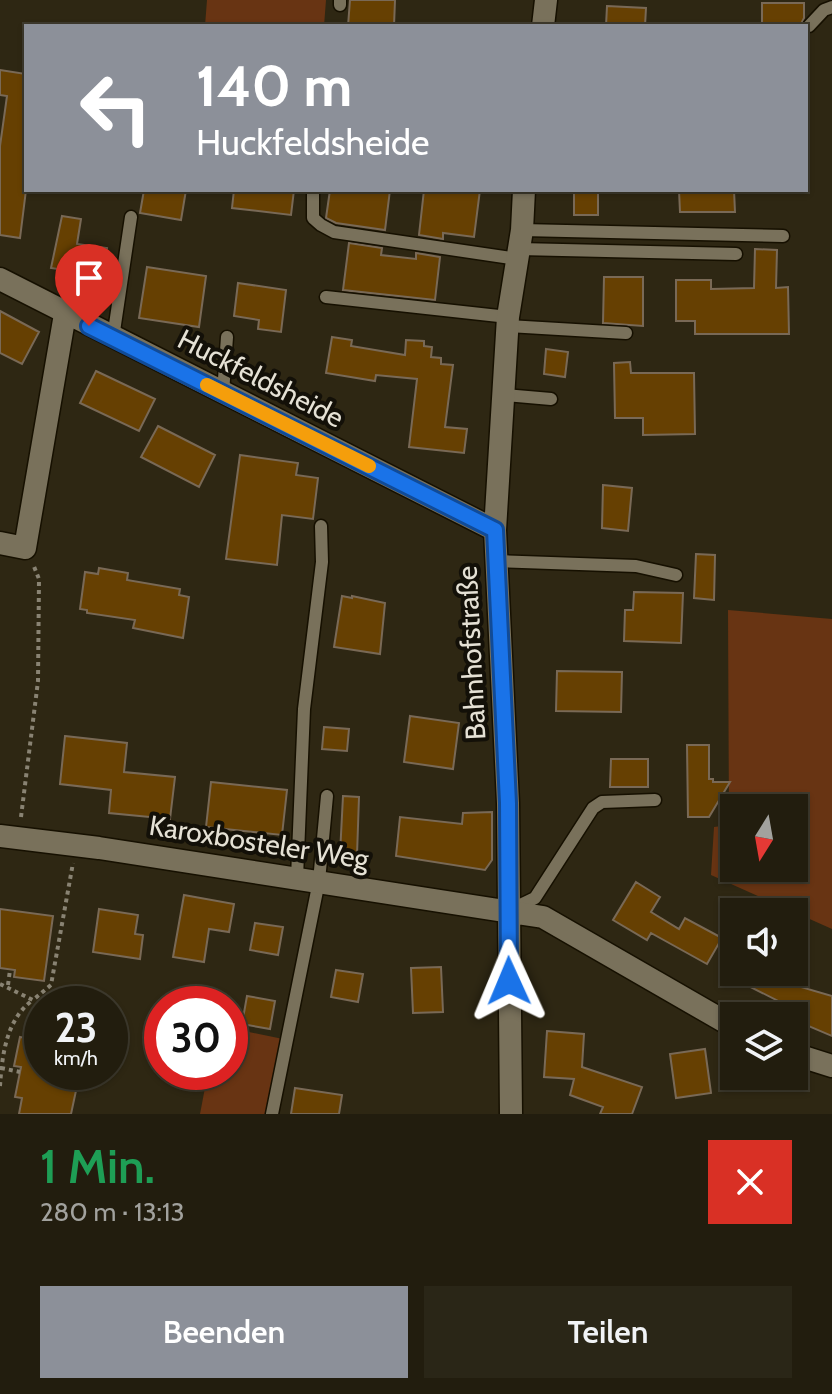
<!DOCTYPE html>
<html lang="de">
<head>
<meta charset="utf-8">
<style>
  body { margin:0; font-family:Cabin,sans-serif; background:#2a2617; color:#f1f3f6; height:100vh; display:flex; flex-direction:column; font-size:30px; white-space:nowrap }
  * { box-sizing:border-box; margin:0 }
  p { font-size:26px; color:#a2a29e }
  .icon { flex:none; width:44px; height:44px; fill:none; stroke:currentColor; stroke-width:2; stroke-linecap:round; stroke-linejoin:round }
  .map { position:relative; height:1114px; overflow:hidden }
  .sheet { display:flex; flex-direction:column; background:#221d0e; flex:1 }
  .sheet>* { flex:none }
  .banner { position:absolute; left:24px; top:24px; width:784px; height:168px; border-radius:0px; box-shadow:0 2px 6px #0004,0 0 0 2px #3f3b2e; background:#8c9099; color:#fff; overflow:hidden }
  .needle { width:52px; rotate:191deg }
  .tools { position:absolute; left:720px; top:794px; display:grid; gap:16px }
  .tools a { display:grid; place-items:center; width:88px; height:88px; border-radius:0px; background:#221d0e; box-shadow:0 2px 6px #0004,0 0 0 2px #3f3b2e; font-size:40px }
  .speed { position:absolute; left:24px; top:986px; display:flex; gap:16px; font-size:40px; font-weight:700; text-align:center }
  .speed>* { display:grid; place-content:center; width:104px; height:104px; border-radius:50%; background:#221d0e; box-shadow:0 2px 6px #0004,0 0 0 2px #3f3b2e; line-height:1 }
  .speed small { font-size:20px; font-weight:400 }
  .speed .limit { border:12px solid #d22; background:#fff; color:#111 }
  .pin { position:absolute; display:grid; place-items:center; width:68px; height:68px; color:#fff; margin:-82px -34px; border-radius:50% 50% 50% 0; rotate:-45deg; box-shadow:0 0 8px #0007 }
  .pin .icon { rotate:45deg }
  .me { position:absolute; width:88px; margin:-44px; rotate:359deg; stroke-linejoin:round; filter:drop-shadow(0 0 6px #0008) }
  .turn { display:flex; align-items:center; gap:28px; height:168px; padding:0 40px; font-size:36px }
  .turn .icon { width:104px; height:104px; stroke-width:2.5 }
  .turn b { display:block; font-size:56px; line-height:68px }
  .round { display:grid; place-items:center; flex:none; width:84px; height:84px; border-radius:0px; background:#2a2617 }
  .summary { display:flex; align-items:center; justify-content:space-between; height:136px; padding:0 40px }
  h1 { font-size:48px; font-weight:600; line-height:60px; color:#1e9e55 }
  .primary-button { display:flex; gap:16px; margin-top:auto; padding:16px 40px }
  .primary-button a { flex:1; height:92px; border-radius:0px; background:#8c9099; color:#fff; font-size:32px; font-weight:600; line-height:92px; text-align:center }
  .primary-button a+a { background:#2a2617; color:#f1f3f6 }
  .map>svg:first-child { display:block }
  .green { fill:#683413; fill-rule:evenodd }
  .building { fill:#664002; stroke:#796956; stroke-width:2 }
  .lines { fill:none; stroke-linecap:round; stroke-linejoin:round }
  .service-casing { stroke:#161000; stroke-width:15 }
  .minor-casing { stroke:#161000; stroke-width:25 }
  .path { stroke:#898373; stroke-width:4; stroke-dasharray:4 4; stroke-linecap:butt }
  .service { stroke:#79715b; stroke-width:12 }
  .minor { stroke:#79715b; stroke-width:22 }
  .route-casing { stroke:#114b97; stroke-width:20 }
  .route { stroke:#1a73e8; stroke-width:14 }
  .slow { stroke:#f59e0b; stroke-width:14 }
  .labels { text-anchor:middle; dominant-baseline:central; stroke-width:8; stroke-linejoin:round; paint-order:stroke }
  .street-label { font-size:28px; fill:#e5e1d5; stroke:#131008 }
</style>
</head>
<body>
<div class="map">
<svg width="832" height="1114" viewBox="0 0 832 1114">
  <rect width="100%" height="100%" fill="#2e2713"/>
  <path class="green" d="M207,0H326L324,26H205Z
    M728,610L832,619V929L711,875L714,827L729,825ZM734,808H794V868H734Z
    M230,1028L283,1039L267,1114H200L208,1072H230Z"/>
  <path class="building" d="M350,0H395L394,26H348Z
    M762,3H804V18L800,26H762Z
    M607,6L646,8L645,26H606Z
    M0,70L26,74V190L20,238L0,235V146L7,96L0,95Z
    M144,190H186L181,220L140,213Z
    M234,190H294L291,215L232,208Z
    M330,190H390L385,230L336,223L326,218Z
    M424,190H480L474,237L443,233V239L419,235Z
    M574,190H598V215H574Z
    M679,190H734L735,212H680Z
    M62,216L81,219L77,244L107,248L103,276L51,268Z
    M349,243L382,248L381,255L416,259V253L440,257L435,300L343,290Z
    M755,249L777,250L776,288L788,287L789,334H695V321H676V280H711V289L754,288Z
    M147,267L206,276L199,327L139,318Z
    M604,277H643V326L603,323Z
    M238,283L286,290L281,332L258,329L259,320L234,316Z
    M0,311L39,332L22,364L0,353Z
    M332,337L352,340L351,346L405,355L406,340L424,341V346L432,347L431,357L441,358V364L453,365L445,427L467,429L464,453L409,447L417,379L376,375L375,381L326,373Z
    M546,349L568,352L565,377L544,374Z
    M630,362L631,373H694L695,434L643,435V418H615L614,363Z
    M96,371L155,399L139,431L80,403Z
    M158,426L215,455L199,487L141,457Z
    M240,455L298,463L296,475L318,478L313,519L282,515L277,565L226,559Z
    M603,485L632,488L628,531L602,528Z
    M696,554L715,555L714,600L694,598Z
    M99,568L128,573L127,580L180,589L179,595L189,597L183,638L133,628L135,620L87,613V610L80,609L85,572L98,574Z
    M634,592L683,593L681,643L624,641L625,610H633Z
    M342,596L352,598V596L385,603L380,654L334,647Z
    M557,671L622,672L621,712L556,711Z
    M410,716L459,723L453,769L404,762Z
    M324,727L349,729L347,751L322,749Z
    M65,736L127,743L124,772L175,777L170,819L109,813L111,790L60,784Z
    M687,745H709V779H713V782H730L709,817H688Z
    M611,759H648V787H610Z
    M211,782L287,790L282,835L206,827Z
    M343,796L359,797L357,855L340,854Z
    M492,812V860L485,870L396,856L400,817L462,824L463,813Z
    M636,882L660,897L651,912L679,929L685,918L722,938L707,964L651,933L647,940L613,920Z
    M184,895L234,904L229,932L209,929L204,962L173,957Z
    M0,909L53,916L44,981L14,977L15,970L0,968Z
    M99,909L138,915L135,934L143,935L140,959L93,952Z
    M255,923L283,927L278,955L250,950Z
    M441,967L443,1012L413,1013L411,968Z
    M336,970L363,974L358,1002L331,997Z
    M721,972H793L787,983L832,996V1036L799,1022L802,1013Z
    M247,996L275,1001L270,1029L242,1024Z
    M547,1031L584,1034L582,1067L642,1087L632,1114H600L603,1107L570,1095L574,1079L544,1077Z
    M20,1037L42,1041V1072H80L71,1114H19L22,1098L15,1097L21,1067L14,1066Z
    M705,1049L711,1093L676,1098L670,1054Z
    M295,1088L342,1095L339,1114H291Z"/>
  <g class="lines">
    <g class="service-casing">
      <path id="service" d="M340,5V0
        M809,26L824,10L832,7
        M313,190V218L321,225L334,232L518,259
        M522,230L783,236
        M519,249L736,254
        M326,297L508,317
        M508,326L626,333
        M113,338L131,217
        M223,393L227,337
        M504,395L551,399
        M497,561L636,566L676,575
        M297,878L304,709L322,562L321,526
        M510,910L535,898L593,808L602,802L655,800
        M272,1114L319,881L327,796"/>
    </g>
    <g class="minor-casing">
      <path id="minor" d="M543,26L546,0
        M0,279L495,530
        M0,543L25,548L65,314
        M0,836L99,848L543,917L734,1027
        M794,1054L832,1066
        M511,1114L508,803L495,530L508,317L522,230L524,190"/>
    </g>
    <path class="path" d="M21,817L38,681L39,579L33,564
      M0,984L33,1000L51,985L73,863
      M8,985L10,970
      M1,1068L20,1072
      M0,1086C2,1056 6,1019 33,1000"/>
    <use href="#service" class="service"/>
    <use href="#minor" class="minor"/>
  </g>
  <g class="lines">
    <g class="route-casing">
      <path id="route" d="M89,326L495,530L508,803L509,981"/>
    </g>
    <use href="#route" class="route"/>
    <path class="slow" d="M207,385L369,466"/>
  </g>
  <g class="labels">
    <g class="street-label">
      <text transform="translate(261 378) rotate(27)">Huckfeldsheide</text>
      <text transform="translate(471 653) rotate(-93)">Bahnhofstraße</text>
      <text transform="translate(259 842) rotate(9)">Karoxbosteler Weg</text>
    </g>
  </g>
</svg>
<div class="tools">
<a><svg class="needle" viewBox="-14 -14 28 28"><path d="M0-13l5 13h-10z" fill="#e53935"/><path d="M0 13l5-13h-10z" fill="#a2a29e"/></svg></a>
<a><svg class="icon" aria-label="sound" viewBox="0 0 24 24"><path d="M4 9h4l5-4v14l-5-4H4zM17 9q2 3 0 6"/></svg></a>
<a><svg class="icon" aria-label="layers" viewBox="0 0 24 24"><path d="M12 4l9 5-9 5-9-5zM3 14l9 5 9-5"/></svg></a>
</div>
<div class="speed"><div>23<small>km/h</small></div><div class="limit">30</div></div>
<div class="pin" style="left:89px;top:326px;background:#d93025"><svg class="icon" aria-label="arrive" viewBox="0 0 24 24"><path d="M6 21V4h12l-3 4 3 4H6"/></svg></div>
<svg class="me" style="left:509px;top:981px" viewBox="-20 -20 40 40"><path d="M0-17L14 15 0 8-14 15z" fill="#1a73e8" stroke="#fff" stroke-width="4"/></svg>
<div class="banner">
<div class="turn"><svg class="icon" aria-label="left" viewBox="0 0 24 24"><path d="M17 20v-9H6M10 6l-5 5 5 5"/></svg><div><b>140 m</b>Huckfeldsheide</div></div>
</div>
</div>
<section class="sheet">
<div class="summary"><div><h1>1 Min.</h1><p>280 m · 13:13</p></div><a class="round" style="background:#d93025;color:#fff"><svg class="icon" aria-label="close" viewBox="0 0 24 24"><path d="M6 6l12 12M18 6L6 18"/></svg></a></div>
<div class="primary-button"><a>Beenden</a><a>Teilen</a></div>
</section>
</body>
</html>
